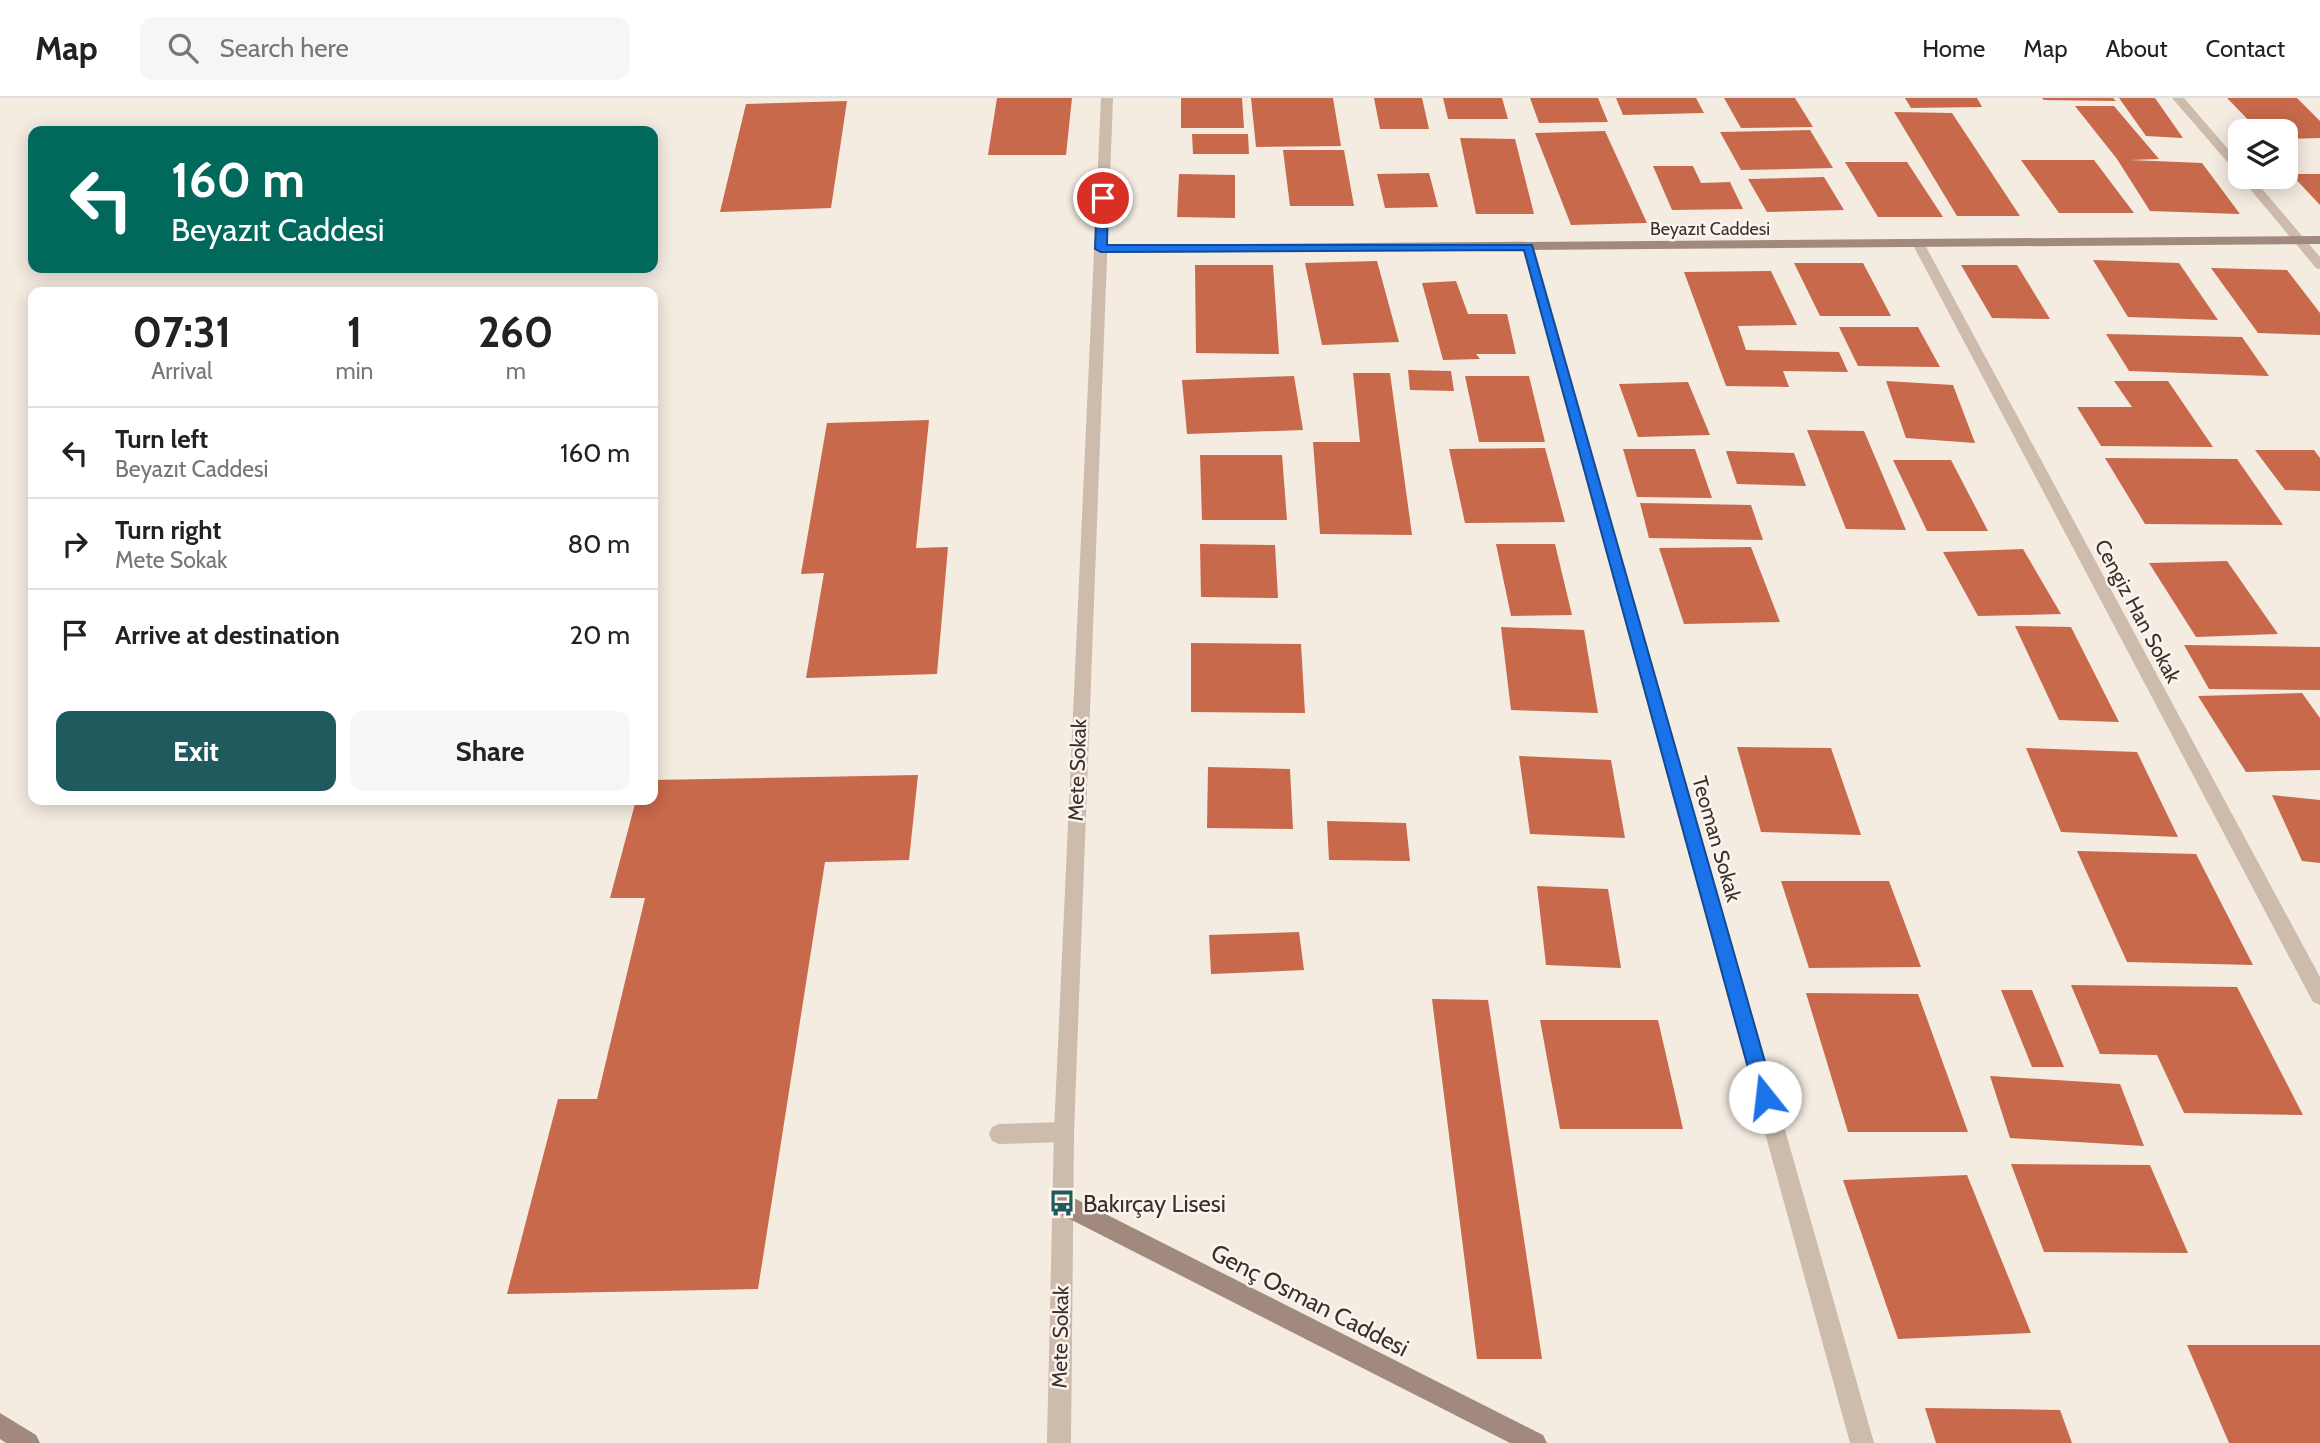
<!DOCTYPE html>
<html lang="en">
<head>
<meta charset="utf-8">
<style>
  body { margin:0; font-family:Cabin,sans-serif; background:#f6f6f6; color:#222; height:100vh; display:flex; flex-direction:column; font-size:26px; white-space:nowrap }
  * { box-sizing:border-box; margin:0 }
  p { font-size:23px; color:#767676 }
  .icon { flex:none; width:38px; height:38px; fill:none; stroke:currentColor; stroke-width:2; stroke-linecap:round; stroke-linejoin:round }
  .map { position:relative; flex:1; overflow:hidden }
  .details { position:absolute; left:28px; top:189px; width:630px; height:518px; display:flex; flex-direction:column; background:#fff; border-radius:14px; box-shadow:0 4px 18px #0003 }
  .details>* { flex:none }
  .top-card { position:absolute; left:28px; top:28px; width:630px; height:147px; border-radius:14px; box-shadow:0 4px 18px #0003; background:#00695c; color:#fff; overflow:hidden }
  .fabs { position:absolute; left:2228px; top:21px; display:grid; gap:14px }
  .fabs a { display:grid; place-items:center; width:70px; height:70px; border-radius:14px; background:#fff; box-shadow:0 4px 18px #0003; font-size:35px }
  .pin { position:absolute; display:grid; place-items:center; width:60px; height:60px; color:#fff; margin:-30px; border:4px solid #fff; border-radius:50%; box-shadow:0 2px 7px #0007 }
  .me { position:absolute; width:77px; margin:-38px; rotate:344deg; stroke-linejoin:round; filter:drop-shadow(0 0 5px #0008) }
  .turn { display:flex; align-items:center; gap:24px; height:147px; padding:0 28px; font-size:32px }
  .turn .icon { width:91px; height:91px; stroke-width:2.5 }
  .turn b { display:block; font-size:49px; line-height:60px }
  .eta { display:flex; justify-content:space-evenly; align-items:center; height:119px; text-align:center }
  .eta b { font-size:42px; font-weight:800; line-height:49px }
  .button { display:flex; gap:14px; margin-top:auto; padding:14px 28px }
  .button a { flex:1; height:80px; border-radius:14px; background:#1f5a5e; color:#fff; font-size:28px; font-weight:800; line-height:80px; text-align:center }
  .button a+a { background:#f6f6f6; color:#222 }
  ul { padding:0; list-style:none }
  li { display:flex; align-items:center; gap:21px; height:91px; padding:0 28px; border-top:2px solid #e0e0e0 }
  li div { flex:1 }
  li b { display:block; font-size:26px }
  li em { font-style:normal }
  header { display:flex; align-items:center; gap:42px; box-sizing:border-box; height:98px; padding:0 35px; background:#fff; border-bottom:2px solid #e0e0e0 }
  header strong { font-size:33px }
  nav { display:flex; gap:38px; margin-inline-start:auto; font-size:24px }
  .search { width:490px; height:63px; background:#f6f6f6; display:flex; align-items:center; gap:18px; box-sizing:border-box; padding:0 24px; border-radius:14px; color:#767676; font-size:26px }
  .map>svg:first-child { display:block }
  .building { fill:#c8694b }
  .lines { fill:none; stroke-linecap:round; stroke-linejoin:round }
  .lane { fill:#cdbbac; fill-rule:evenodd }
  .street { fill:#cdbbac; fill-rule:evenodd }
  .secondary { fill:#a18a7d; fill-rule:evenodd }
  .route { fill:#1a73e8; stroke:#114b97; stroke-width:2 }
  .labels { text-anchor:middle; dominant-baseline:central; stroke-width:5; stroke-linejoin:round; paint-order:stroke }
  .far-street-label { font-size:18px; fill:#3b302b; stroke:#fbf5ee }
  .street-label { font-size:21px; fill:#3b302b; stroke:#fbf5ee }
  .near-poi-label { font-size:24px; fill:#3b302b; stroke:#fbf5ee; text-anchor:start }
  .near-street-label { font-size:24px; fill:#3b302b; stroke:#fbf5ee }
</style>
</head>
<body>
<header>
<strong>Map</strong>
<div class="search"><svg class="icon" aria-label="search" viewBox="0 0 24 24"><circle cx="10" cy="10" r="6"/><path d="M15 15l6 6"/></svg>Search here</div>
<nav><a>Home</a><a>Map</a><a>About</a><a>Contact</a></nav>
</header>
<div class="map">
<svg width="2320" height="1345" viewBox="0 0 2320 1345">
  <rect width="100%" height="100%" fill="#f4ebe1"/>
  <path class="building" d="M997,0H1072L1066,57H988Z
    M1181,0H1242L1244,30H1181Z
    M1251,0H1333L1341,48L1256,49Z
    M1374,0H1422L1429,31H1380Z
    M1443,0H1502L1508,21H1448Z
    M1530,0H1598L1608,24L1539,25Z
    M1616,0H1696L1704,15L1623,17Z
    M1724,0H1795L1813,29L1741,30Z
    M1905,0H1977L1982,9L1911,10Z
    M2042,0H2113L2116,3L2044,2Z
    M2119,0H2155L2183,40L2146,38Z
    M2227,0H2297L2320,23V40L2286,41V33H2259Z
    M847,3L831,110L720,114L746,6Z
    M2075,8H2114L2159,61L2130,62L2202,65L2240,116L2150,113L2117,61Z
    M1894,14L1952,15L2020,118H1957Z
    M1810,32L1833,70L1741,72L1720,34Z
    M1605,33L1647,125L1571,127L1535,35Z
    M1192,36H1248L1249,56H1193Z
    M1460,40L1515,41L1534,116H1476Z
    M1283,52H1344L1354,108H1290Z
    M2021,62H2094L2134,115H2059Z
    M1845,64H1907L1943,119H1878Z
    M1653,68H1693L1701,85L1730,84L1743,111L1672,112Z
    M1429,75L1438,109L1385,110L1377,76Z
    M1179,76L1235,77V120L1177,119Z
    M2291,76H2320V107Z
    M1824,79L1844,112L1767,114L1748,81Z
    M2093,162L2179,165L2218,222L2128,219Z
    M1377,163L1399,244L1322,247L1305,165Z
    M1794,165H1863L1891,218H1820Z
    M1195,167H1273L1279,256L1196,255Z
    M1961,167H2017L2050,221L1992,220Z
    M2211,170L2287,172L2320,215V237L2258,235Z
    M1771,173L1797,227L1738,228L1746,252L1839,254L1848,274L1783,273L1789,289L1726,288L1684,174Z
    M1456,183L1468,216H1507L1516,256H1476L1480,261L1443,262L1422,185Z
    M1839,229H1918L1940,269L1858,268Z
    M2106,236L2242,239L2269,278L2129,273Z
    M1408,272L1451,273L1454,293L1410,292Z
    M1353,275H1390L1412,437L1320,436L1313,344H1360Z
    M1294,278L1303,332L1187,336L1182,282Z
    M1465,278H1529L1545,344H1479Z
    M1886,283L1953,287L1975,345L1906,340Z
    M2114,283H2168L2213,349L2101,348L2077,309H2132Z
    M1688,284L1710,337L1638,339L1619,286Z
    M929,322L916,450L948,449L937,576L806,580L824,475L801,476L827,325Z
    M1807,332L1864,333L1906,432L1846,431Z
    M1545,350L1565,424L1465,425L1449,351Z
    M1623,351H1695L1712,400L1637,399Z
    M2255,352H2314L2320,360V393L2285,392Z
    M1726,353L1794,355L1806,388L1737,386Z
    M1200,357H1282L1287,422H1202Z
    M2105,360L2237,361L2283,427L2145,426Z
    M1893,362H1951L1988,433H1927Z
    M1640,405L1751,407L1763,442L1649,440Z
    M1200,446L1275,447L1278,500L1201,499Z
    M1496,446H1555L1572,517L1511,518Z
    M1751,449L1780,524L1684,526L1659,450Z
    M2023,451L2061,516L1978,518L1943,454Z
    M2227,463L2278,536L2196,539L2149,465Z
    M2015,528L2071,529L2119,624L2059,622Z
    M1501,529L1584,532L1598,615L1511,612Z
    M1191,545L1301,546L1305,615L1191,614Z
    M2184,547L2320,549V592L2209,591Z
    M2302,595L2320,620V672L2246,674L2198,598Z
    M1737,649L1831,650L1861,737L1761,734Z
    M2026,650L2137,654L2178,739L2061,734Z
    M1519,658L1611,662L1625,740L1530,736Z
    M1208,669L1290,671L1293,731L1207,730Z
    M918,677L909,762L825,764L758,1191L507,1196L558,1001H597L645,800H610L636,702H653V682Z
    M2272,697L2320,702V765L2302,763Z
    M1327,723L1406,725L1410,763L1329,762Z
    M2077,753L2196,756L2253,867L2127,864Z
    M1781,783H1889L1921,869L1809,870Z
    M1537,788L1608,791L1621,870L1546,867Z
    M1299,834L1304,872L1211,876L1209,837Z
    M2071,887L2237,889L2303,1017L2184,1015L2157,957L2100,956Z
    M2001,892H2032L2064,969H2032Z
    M1806,895L1918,896L1968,1034H1848Z
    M1432,901L1488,902L1542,1261H1477Z
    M1540,922H1658L1683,1031H1560Z
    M1990,978L2120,986L2144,1048L2010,1040Z
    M2011,1066L2150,1067L2188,1155L2044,1154Z
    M1967,1077L2031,1235L1898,1241L1843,1082Z
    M2187,1247H2320V1345H2229Z
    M1925,1310L2060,1312L2072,1345H1936Z"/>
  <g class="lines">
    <path class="lane" d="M1064,1024L1071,1027L1074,1034L1071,1041L1064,1044L999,1046L992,1043L989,1036L992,1029L999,1026Z"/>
    <path class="street" d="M1101,0H1113L1074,1034L1071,1345H1047L1054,1034Z
      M2172,0H2184L2240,65V76L2236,74Z
      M2240,79H2252L2320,159V171L2316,170Z
      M1919,143L1925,147L2320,879V907L2313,904L1913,147Z
      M1528,145L1534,149L1874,1345H1850L1522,149Z"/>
    <path class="secondary" d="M2320,138V146L1101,155L1095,151L1101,147Z
      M1062,1094L1543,1337L1547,1345H1510L1054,1113L1051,1105L1054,1097Z
      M0,1315L36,1337L40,1345H6L0,1341Z"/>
  </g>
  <path class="route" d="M1103,97L1108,100L1107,147H1532L1775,999L1772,1006L1765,1008L1759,1006L1756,999L1524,152L1101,154L1095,151L1097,100Z"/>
  <defs>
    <g id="bus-bare" transform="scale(2.1)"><path d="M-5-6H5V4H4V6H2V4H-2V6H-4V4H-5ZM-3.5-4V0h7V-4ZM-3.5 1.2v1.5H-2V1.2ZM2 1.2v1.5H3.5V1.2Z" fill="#1f5a5e" stroke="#fbf5ee" stroke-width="2.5" paint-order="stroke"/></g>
  </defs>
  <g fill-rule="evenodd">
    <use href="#bus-bare" x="1062" y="1105"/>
  </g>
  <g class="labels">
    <g class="far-street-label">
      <text x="1710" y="131">Beyazıt Caddesi</text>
    </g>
    <g class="street-label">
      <text transform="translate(2138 513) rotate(62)">Cengiz Han Sokak</text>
      <text transform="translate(1077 672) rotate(-88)">Mete Sokak</text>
      <text transform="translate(1717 741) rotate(74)">Teoman Sokak</text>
      <text transform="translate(1060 1239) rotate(-89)">Mete Sokak</text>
    </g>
    <g class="near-poi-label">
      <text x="1083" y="1105">Bakırçay Lisesi</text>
    </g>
    <g class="near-street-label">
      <text transform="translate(1310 1202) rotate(27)">Genç Osman Caddesi</text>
    </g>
  </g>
</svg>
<div class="fabs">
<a><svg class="icon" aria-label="layers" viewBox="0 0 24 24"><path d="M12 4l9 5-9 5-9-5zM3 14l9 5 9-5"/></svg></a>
</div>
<div class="pin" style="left:1103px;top:100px;background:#d93025"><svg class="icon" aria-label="arrive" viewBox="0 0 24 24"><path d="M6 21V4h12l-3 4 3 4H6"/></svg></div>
<svg class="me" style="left:1765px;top:999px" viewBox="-20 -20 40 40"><circle r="19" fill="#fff"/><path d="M0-13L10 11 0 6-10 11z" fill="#1a73e8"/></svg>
<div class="top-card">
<div class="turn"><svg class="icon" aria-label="left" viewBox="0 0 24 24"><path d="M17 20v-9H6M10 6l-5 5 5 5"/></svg><div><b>160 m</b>Beyazıt Caddesi</div></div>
</div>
<section class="details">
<div class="eta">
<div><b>07:31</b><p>Arrival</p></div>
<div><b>1</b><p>min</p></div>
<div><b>260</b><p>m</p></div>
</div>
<ul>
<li><svg class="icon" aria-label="left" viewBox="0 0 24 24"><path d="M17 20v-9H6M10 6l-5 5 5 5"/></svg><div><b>Turn left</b><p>Beyazıt Caddesi</p></div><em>160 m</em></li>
<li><svg class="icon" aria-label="right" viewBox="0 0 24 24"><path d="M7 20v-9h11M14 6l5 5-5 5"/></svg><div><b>Turn right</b><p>Mete Sokak</p></div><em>80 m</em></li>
<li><svg class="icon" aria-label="arrive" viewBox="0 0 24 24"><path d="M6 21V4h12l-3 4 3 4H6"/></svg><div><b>Arrive at destination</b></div><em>20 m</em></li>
</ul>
<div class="button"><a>Exit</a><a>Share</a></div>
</section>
</div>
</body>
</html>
